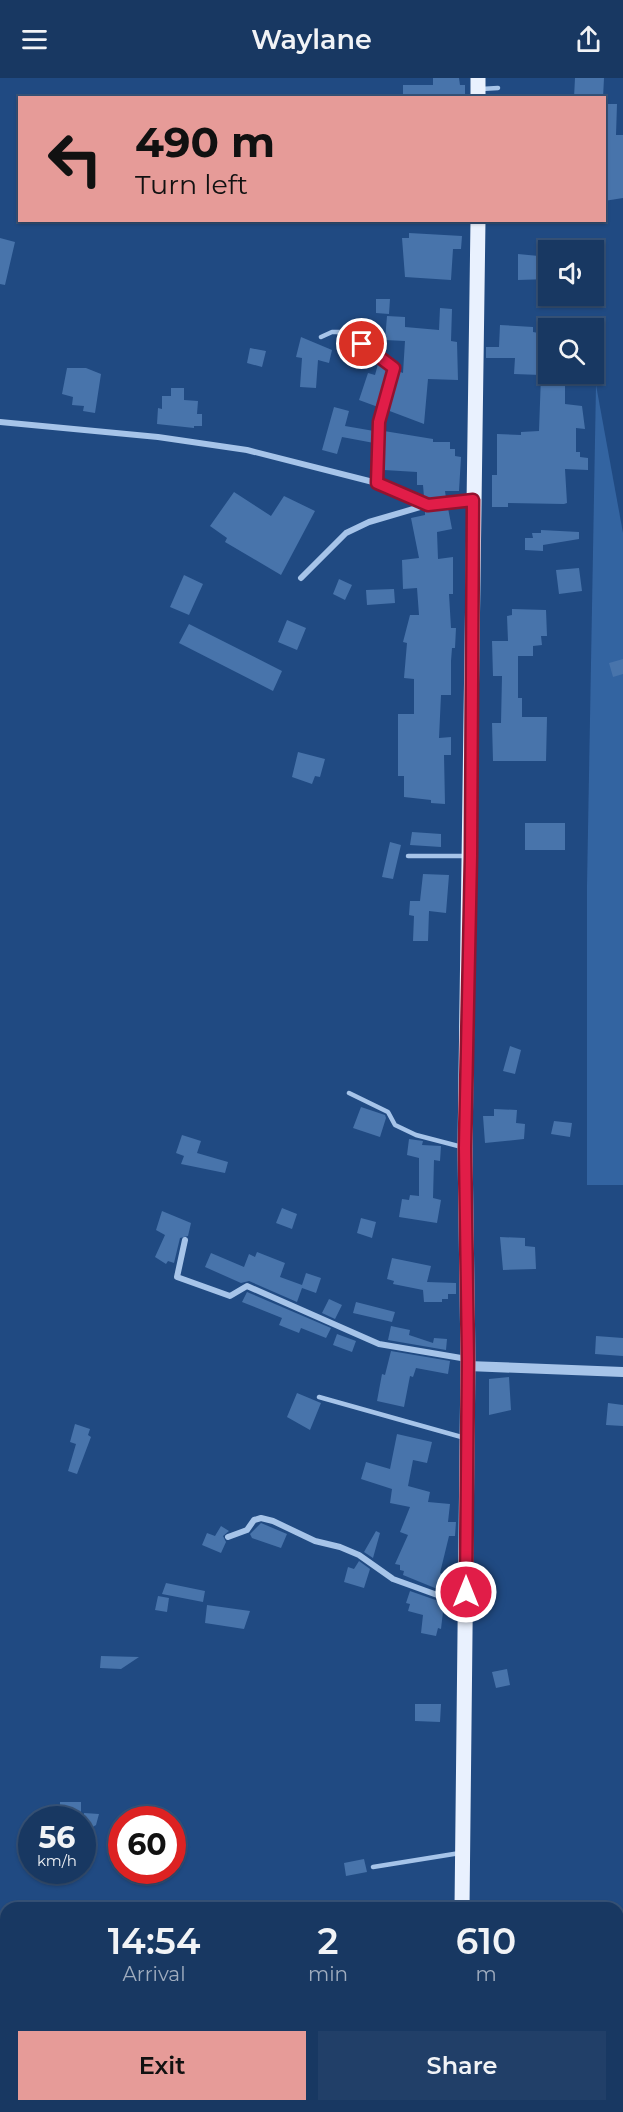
<!DOCTYPE html>
<html lang="en">
<head>
<meta charset="utf-8">
<style>
  body { margin:0; font-family:Montserrat,sans-serif; background:#213f68; color:#f1f3f6; height:100vh; display:flex; flex-direction:column; font-size:22px; white-space:nowrap }
  * { box-sizing:border-box; margin:0 }
  p { font-size:20px; color:#9facbe }
  .icon { flex:none; width:33px; height:33px; fill:none; stroke:currentColor; stroke-width:2; stroke-linecap:round; stroke-linejoin:round }
  .map { position:relative; flex:1; overflow:hidden }
  .sheet { position:absolute; left:0px; top:1824px; width:624px; height:210px; display:flex; flex-direction:column; background:#183862; border-radius:18px 18px 0 0; box-shadow:0 2px 4px #0004,0 0 0 2px #365277 }
  .sheet>* { flex:none }
  .hud { position:absolute; left:18px; top:18px; width:588px; height:126px; border-radius:0px; box-shadow:0 2px 4px #0004,0 0 0 2px #365277; background:#e69b98; color:#111; overflow:hidden }
  .buttons { position:absolute; left:538px; top:162px; display:grid; gap:12px }
  .buttons a { display:grid; place-items:center; width:66px; height:66px; border-radius:0px; background:#183862; box-shadow:0 2px 4px #0004,0 0 0 2px #365277; font-size:30px }
  .speed { position:absolute; left:18px; top:1728px; display:flex; gap:12px; font-size:30px; font-weight:700; text-align:center }
  .speed>* { display:grid; place-content:center; width:78px; height:78px; border-radius:50%; background:#183862; box-shadow:0 2px 4px #0004,0 0 0 2px #365277; line-height:1 }
  .speed small { font-size:15px; font-weight:400 }
  .speed .limit { border:9px solid #d22; background:#fff; color:#111 }
  .pin { position:absolute; display:grid; place-items:center; width:51px; height:51px; color:#fff; margin:-26px; border:3px solid #fff; border-radius:50%; box-shadow:0 2px 6px #0007 }
  .me { position:absolute; width:66px; margin:-33px; rotate:0deg; stroke-linejoin:round; filter:drop-shadow(0 0 4px #0008) }
  .turn { display:flex; align-items:center; gap:21px; height:126px; padding:0 18px; font-size:27px }
  .turn .icon { width:78px; height:78px; stroke-width:2.5 }
  .turn b { display:block; font-size:42px; line-height:51px }
  .eta { display:flex; justify-content:space-evenly; align-items:center; height:102px; text-align:center }
  .eta b { font-size:36px; font-weight:600; line-height:42px }
  .button { display:flex; gap:12px; margin-top:auto; padding:12px 18px }
  .button a { flex:1; height:69px; border-radius:0px; background:#e69b98; color:#111; font-size:24px; font-weight:600; line-height:69px; text-align:center }
  .button a+a { background:#213f68; color:#f1f3f6 }
  header { display:flex; justify-content:space-between; align-items:center; height:78px; padding:0 18px; background:#183862; font-size:27px; font-weight:600 }
  .map>svg:first-child { display:block }
  .green { fill:#3364a1 }
  .building { fill:#4874ab }
  .lines { fill:none; stroke-linecap:round; stroke-linejoin:round }
  .service { stroke:#a6c4e9; stroke-width:4.5 }
  .minor { stroke:#a6c4e9; stroke-width:6 }
  .tertiary { stroke:#a6c4e9; stroke-width:10 }
  .primary { stroke:#e9f1fe; stroke-width:15 }
  .route-casing { stroke:#92132f; stroke-width:15 }
  .route { stroke:#e11d48; stroke-width:10 }
</style>
</head>
<body>
<header><svg class="icon" aria-label="menu" viewBox="0 0 24 24"><path d="M4 6h16M4 12h16M4 18h16"/></svg>Waylane<svg class="icon" aria-label="share" viewBox="0 0 24 24"><path d="M12 15V3M7 8l5-5 5 5M5 13v7h14v-7"/></svg></header>
<div class="map">
<svg width="623" height="2034" viewBox="0 0 623 2034">
  <rect width="100%" height="100%" fill="#204a82"/>
  <path class="green" d="M596,307L623,455V1107H587V809Z"/>
  <path class="building" d="M433,0H459L460,7H465V20H403V7H433Z
    M575,0H604L603,20H574Z
    M604,26H617L616,57H623V120L604,123Z
    M409,155L462,158L461,171H453L451,202L405,199L402,160H409Z
    M0,160L15,164L5,207L0,206Z
    M518,176L549,179V201L518,202Z
    M376,221H390L389,236L376,235Z
    M440,230L452,231L451,263L457,264L458,302L428,301L424,346L387,332L398,293L403,295L405,263L385,262L387,238L405,239V249L439,252Z
    M500,247L533,249V254L538,255L537,270H549V296H557V299L565,300V326L582,328L585,351L576,350V374H580V379L588,380V392L565,391L567,425L564,426L508,425V429H492V397H497V356L521,357V354L539,353L541,297L514,296L515,280H486V269H499Z
    M301,259L332,272L329,285L318,282L316,310L300,309L302,280L296,279Z
    M250,270L266,273L262,289L247,285Z
    M378,286L389,292L378,329L359,322L368,295L375,297Z
    M67,290H86L101,296L95,335L83,333L84,328L72,327L73,319L62,316Z
    M171,310H184V322L198,323L197,336H202V348H194V350L157,346L158,330L162,331V318H171Z
    M334,329L349,333L345,348L374,353V365L342,359L337,376L322,372Z
    M384,353L433,361V364H450V371H455V378L461,379L459,413H445L446,420L429,422L424,419L423,407H417V394L384,392Z
    M234,414L271,438L284,418L315,433L281,497L225,464L227,460L210,448Z
    M448,430L452,451L437,454L438,481L453,479V516H449L451,550H456L455,570H452L451,583V617H441L439,660L451,659V677H444L445,726L431,725V722L404,719V698H398V636H414V601L404,600L407,565L403,564L410,537H419L417,510L403,511L402,482L419,480L411,440L425,437V433L428,432Z
    M541,452L579,454V461L543,467V473L525,472V460H533L532,455H541Z
    M579,490L582,513L559,516L556,492Z
    M184,497L203,506L189,537L170,529Z
    M339,501L352,507L345,522L333,516Z
    M394,511L395,525L367,527L366,512Z
    M512,531L546,532L547,558H541L542,567L533,568V578H518V620H522V639H547L546,683H493L492,645H501L502,598H493L492,563H508L507,538L512,537Z
    M287,542L306,550L297,572L278,564Z
    M189,546L282,593L273,613L179,565Z
    M623,581V596L613,599L609,585Z
    M298,674L325,681L320,699L315,698L312,706L292,699Z
    M525,745H565V772H525Z
    M412,754L441,756V769L410,767Z
    M390,764L401,767L393,801L382,799Z
    M423,796L449,797L446,835L429,833L428,863H413L414,838L409,837L410,823H420Z
    M510,968L521,972L515,996L503,993Z
    M361,1029L385,1037L386,1040L380,1059L353,1050Z
    M494,1031L517,1032L516,1045L525,1046L524,1061L485,1065L483,1038H494Z
    M554,1043L572,1045L570,1059L551,1056Z
    M182,1057L201,1063L197,1075L228,1084L225,1095L181,1086L184,1078L176,1075Z
    M409,1061L423,1063L422,1067L441,1068L440,1083L434,1082L433,1120L441,1122L437,1145L399,1139L402,1121L409,1122L410,1117L419,1118V1080L407,1077Z
    M282,1130L297,1136L292,1151L276,1145Z
    M162,1133L191,1145L188,1158L180,1160L174,1185L168,1183L166,1186L155,1179L165,1157L156,1152Z
    M361,1140L376,1144L372,1160L357,1155Z
    M500,1159L525,1160V1168L535,1169L536,1191L503,1192Z
    M257,1174L285,1185L280,1199L302,1207L306,1195L321,1200L316,1215L302,1210L297,1224L249,1203L241,1205L205,1189L211,1175L244,1189L249,1176L255,1179Z
    M392,1180L431,1188L427,1204L456,1205V1216H448V1221H442V1224H424L423,1212L393,1206L394,1203L387,1201Z
    M247,1214L331,1250L326,1260L301,1250L299,1255L279,1247L282,1240L242,1224Z
    M329,1221L342,1227L335,1241L322,1235Z
    M356,1224L395,1234L392,1244L353,1235Z
    M391,1248L410,1252L409,1257L433,1265L434,1260L447,1261L446,1272L388,1262Z
    M337,1256L356,1263L352,1274L333,1267Z
    M596,1258L623,1260V1278L595,1276Z
    M391,1273L450,1283L448,1296L416,1290L413,1299L410,1298L404,1329L377,1323L382,1296L385,1297Z
    M509,1299L511,1332L489,1337V1301Z
    M297,1315L321,1325L310,1352L287,1339Z
    M608,1325L623,1327V1348L606,1347Z
    M75,1346L90,1351L88,1357L91,1359L77,1396L68,1393L76,1366L70,1364Z
    M397,1356L432,1364L427,1385L413,1382L408,1408L430,1414L428,1424L450,1426L448,1444H456L455,1458H449L440,1495L443,1496L452,1517L403,1497L404,1493L400,1492V1487L395,1486L408,1457L400,1454L410,1429L390,1425L392,1411L361,1401L366,1384L390,1391Z
    M261,1445L287,1456L281,1470L252,1460L250,1456Z
    M221,1448L229,1453L223,1458L226,1464L221,1475L202,1467L207,1455L215,1458Z
    M376,1453L380,1455L373,1480L364,1474Z
    M359,1483L370,1491L364,1510L344,1504L348,1489L354,1491Z
    M166,1505L205,1513L203,1524L162,1516Z
    M410,1513L444,1525L441,1551L438,1550L436,1558L421,1555L423,1537L408,1533L410,1526L406,1525Z
    M158,1518L169,1520L167,1534L155,1532Z
    M207,1527L250,1533L244,1551L205,1545Z
    M101,1578L139,1579L121,1591L100,1590Z
    M507,1591L510,1607L496,1610L492,1594Z
    M415,1626H441L440,1644L415,1643Z
    M60,1724H81V1740H60Z
    M84,1735L99,1736L96,1747L83,1755Z
    M364,1781L367,1794L346,1798L344,1785Z"/>
  <g class="lines">
    <path class="service" d="M481,11L498,10
      M321,259L332,254H342L394,290L379,344L377,405
      M408,778H465
      M349,1015L388,1034L395,1047L416,1057L462,1069
      M319,1319L465,1360
      M373,1789L460,1775"/>
    <path class="minor" d="M0,344L158,359L247,372L377,405L428,427L473,422
      M301,500L346,455L369,444L427,427
      M185,1162L177,1199L230,1218L247,1208L379,1266L467,1281
      M228,1459L247,1452L254,1442L261,1440L273,1443L315,1463L340,1469L359,1477L393,1501L465,1527"/>
    <path class="tertiary" d="M468,1288L623,1294"/>
    <path class="primary" d="M478,0V20
      M462,1830L468,1281L465,1070L478,142
      M469,2034V2028"/>
  </g>
  <g class="lines">
    <g class="route-casing">
      <path id="route" d="M362,266L394,290L379,344L377,405L428,427L473,422L471,778L465,1070L468,1281L466,1514"/>
    </g>
    <use href="#route" class="route"/>
  </g>
</svg>
<div class="buttons">
<a><svg class="icon" aria-label="sound" viewBox="0 0 24 24"><path d="M4 9h4l5-4v14l-5-4H4zM17 9q2 3 0 6"/></svg></a>
<a><svg class="icon" aria-label="search" viewBox="0 0 24 24"><circle cx="10" cy="10" r="6"/><path d="M15 15l6 6"/></svg></a>
</div>
<div class="speed"><div>56<small>km/h</small></div><div class="limit">60</div></div>
<div class="pin" style="left:362px;top:266px;background:#d93025"><svg class="icon" aria-label="arrive" viewBox="0 0 24 24"><path d="M6 21V4h12l-3 4 3 4H6"/></svg></div>
<svg class="me" style="left:466px;top:1514px" viewBox="-20 -20 40 40"><circle r="17" fill="#e11d48" stroke="#fff" stroke-width="3"/><path d="M0-11L8 9 0 5-8 9z" fill="#fff"/></svg>
<div class="hud">
<div class="turn"><svg class="icon" aria-label="left" viewBox="0 0 24 24"><path d="M17 20v-9H6M10 6l-5 5 5 5"/></svg><div><b>490 m</b>Turn left</div></div>
</div>
<section class="sheet">
<div class="eta">
<div><b>14:54</b><p>Arrival</p></div>
<div><b>2</b><p>min</p></div>
<div><b>610</b><p>m</p></div>
</div>
<div class="button"><a>Exit</a><a>Share</a></div>
</section>
</div>
</body>
</html>
